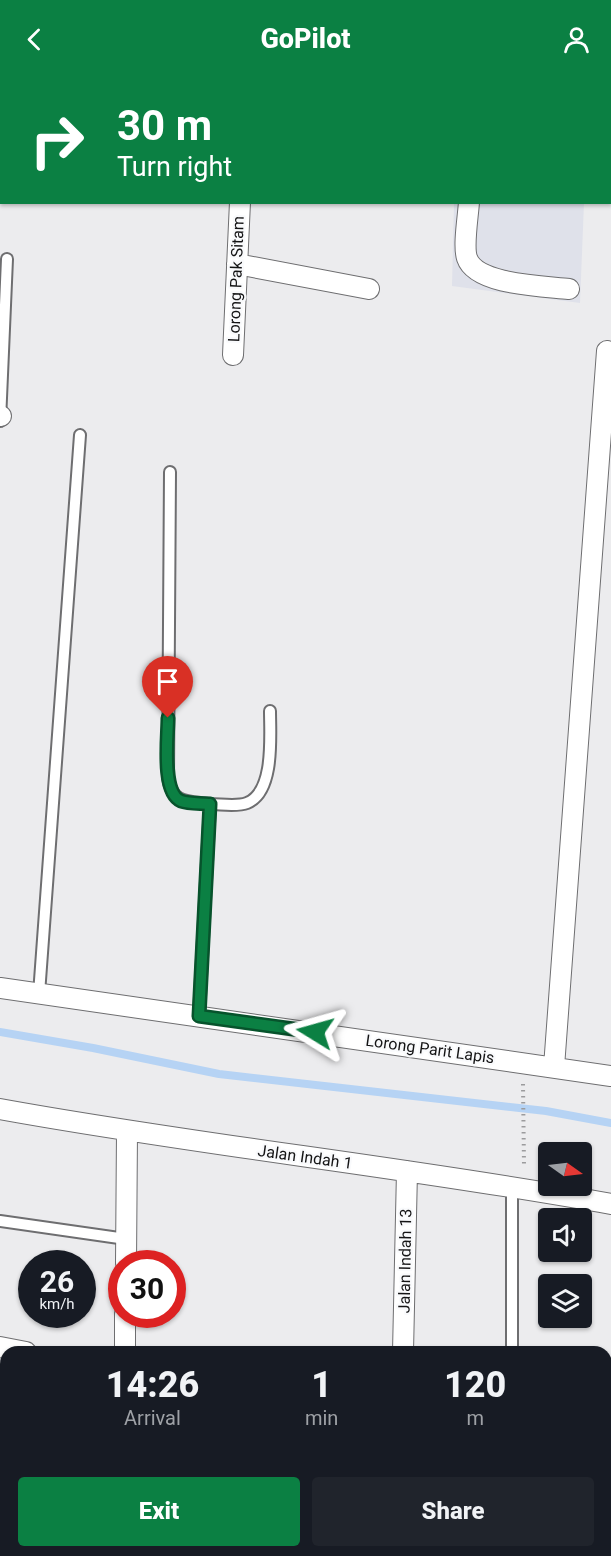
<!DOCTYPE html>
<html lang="en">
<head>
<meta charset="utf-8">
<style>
  body { margin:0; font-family:Roboto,sans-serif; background:#20242c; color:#f1f3f6; height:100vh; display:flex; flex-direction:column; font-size:22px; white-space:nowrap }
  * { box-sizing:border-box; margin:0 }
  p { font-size:20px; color:#9ea1a6 }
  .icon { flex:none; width:33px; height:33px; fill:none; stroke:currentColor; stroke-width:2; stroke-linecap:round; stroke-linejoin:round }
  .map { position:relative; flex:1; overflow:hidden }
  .panel { position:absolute; left:0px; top:1268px; width:612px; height:212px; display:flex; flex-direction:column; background:#171b24; border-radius:18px 18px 0 0; box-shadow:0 2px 4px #0004 }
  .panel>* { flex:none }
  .banner { position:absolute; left:0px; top:0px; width:612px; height:126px; box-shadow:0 2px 4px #0004; background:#0b8043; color:#fff; overflow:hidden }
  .needle { width:39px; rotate:104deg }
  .fabs { position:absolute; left:538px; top:1064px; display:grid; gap:12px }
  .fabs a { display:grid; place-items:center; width:54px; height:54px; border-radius:6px; background:#171b24; box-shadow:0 2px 4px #0004; font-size:30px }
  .speed { position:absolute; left:18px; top:1172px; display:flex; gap:12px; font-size:30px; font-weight:700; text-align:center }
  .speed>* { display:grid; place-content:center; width:78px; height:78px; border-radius:50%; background:#171b24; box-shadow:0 2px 4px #0004; line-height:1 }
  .speed small { font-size:15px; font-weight:400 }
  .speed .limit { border:9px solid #d22; background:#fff; color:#111 }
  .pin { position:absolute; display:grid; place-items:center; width:51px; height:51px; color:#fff; margin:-62px -26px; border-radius:50% 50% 50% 0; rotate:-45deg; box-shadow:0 0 6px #0007 }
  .pin .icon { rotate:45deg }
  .me { position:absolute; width:66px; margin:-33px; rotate:278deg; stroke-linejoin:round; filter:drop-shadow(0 0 4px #0008) }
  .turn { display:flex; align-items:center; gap:21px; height:126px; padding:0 18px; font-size:27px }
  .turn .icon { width:78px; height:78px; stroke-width:2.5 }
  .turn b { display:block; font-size:42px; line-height:51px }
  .eta { display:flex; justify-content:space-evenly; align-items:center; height:102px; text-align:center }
  .eta b { font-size:36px; font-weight:800; line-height:42px }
  .button { display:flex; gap:12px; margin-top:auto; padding:12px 18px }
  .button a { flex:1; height:69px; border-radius:6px; background:#0b8043; color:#fff; font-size:24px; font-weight:800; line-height:69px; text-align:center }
  .button a+a { background:#20242c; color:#f1f3f6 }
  header { display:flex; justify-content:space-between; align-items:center; height:78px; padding:0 18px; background:#0b8043; color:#fff; font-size:27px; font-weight:800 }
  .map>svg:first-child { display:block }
  .built { fill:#dfe1ea }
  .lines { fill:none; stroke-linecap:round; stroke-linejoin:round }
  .stream { stroke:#b6d3f4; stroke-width:8 }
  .service-casing { stroke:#6e6e70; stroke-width:14 }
  .minor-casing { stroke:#6e6e70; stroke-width:22 }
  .path { stroke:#9b9b9d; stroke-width:4; stroke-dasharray:1.5 4.5; stroke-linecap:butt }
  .service { stroke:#fff; stroke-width:10 }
  .minor { stroke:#fff; stroke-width:20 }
  .route-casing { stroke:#07532c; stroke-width:15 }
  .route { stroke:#0b8043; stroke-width:10 }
  .labels { text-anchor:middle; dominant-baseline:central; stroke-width:4.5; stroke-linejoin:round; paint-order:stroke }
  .street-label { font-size:16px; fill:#141415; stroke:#f9fafc }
</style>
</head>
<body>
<header><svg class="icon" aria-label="back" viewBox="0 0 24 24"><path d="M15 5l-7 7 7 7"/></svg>GoPilot<svg class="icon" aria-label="person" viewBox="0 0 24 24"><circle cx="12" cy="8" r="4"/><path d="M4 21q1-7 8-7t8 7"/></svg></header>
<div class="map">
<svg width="611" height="1478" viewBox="0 0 611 1478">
  <rect width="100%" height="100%" fill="#ececee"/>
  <path class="built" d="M454,125H584L580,225L452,208Z"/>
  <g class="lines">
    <path class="stream" d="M0,954L93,970L219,996L546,1033L611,1045"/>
    <g class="service-casing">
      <path id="service" d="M0,343L7,181
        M170,394L168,699C172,726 186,723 210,726
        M39,916L80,357
        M199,938L210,726C221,726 237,729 247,725C275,714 270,657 270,633
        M0,1143L126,1161
        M512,1274V1108
        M0,1382L6,1383
        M511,1478V1473"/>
    </g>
    <g class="minor-casing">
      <path id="minor" d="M245,2V0
        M473,2V0
        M469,124C468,139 463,168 467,180C476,207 543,208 569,211
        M237,186L369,211
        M233,277L240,124
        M0,338H1
        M0,910L611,998
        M554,989L607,273
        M0,1031C203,1068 408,1089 611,1126
        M126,1185L127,1054
        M0,1269L26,1274
        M125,1274V1236
        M403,1274L407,1093
        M123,1478V1473
        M399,1478V1473"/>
    </g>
    <path class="path" d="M523,1006L524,1088"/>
    <use href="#service" class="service"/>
    <use href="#minor" class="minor"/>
  </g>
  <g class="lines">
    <g class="route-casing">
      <path id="route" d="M168,640C168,658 161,715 181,723C189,726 201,725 210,726L199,938L315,954"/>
    </g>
    <use href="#route" class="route"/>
  </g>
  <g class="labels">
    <g class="street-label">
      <text transform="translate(236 201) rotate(-88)">Lorong Pak Sitam</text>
      <text transform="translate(430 971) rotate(8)">Lorong Parit Lapis</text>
      <text transform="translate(305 1079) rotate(8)">Jalan Indah 1</text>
      <text transform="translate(405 1183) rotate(-89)">Jalan Indah 13</text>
    </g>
  </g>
</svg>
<div class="fabs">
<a><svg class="needle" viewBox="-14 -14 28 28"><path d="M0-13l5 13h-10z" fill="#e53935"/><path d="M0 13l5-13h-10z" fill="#9ea1a6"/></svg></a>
<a><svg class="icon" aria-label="sound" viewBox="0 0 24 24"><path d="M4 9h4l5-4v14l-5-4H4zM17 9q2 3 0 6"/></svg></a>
<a><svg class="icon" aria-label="layers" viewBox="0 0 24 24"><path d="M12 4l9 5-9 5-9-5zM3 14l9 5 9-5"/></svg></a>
</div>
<div class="speed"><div>26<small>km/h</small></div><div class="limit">30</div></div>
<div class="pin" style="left:168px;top:640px;background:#d93025"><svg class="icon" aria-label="arrive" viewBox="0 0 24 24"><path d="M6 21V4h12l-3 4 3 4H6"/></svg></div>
<svg class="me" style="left:315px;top:954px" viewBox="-20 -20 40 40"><path d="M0-17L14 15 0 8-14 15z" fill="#0b8043" stroke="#fff" stroke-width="4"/></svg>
<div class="banner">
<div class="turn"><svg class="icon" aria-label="right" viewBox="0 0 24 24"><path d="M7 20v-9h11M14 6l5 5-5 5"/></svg><div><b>30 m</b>Turn right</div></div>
</div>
<section class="panel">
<div class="eta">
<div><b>14:26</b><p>Arrival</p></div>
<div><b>1</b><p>min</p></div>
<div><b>120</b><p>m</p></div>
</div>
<div class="button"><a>Exit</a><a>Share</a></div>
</section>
</div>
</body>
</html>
